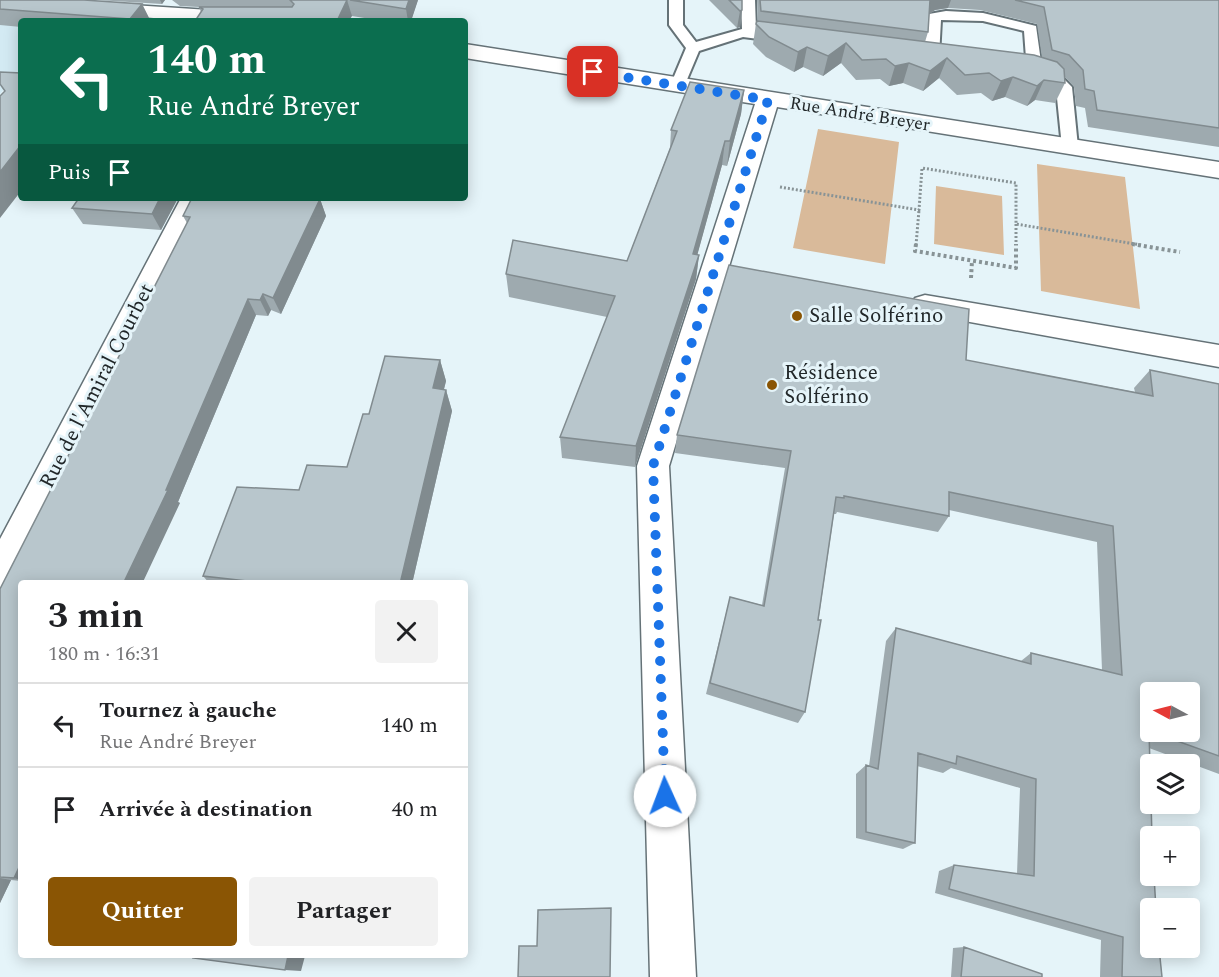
<!DOCTYPE html>
<html lang="fr">
<head>
<meta charset="utf-8">
<style>
  body { margin:0; font-family:Spectral,serif; background:#f2f2f2; color:#202124; height:100vh; display:flex; flex-direction:column; font-size:22px; white-space:nowrap }
  * { box-sizing:border-box; margin:0 }
  p { font-size:20px; color:#757577 }
  .icon { flex:none; width:33px; height:33px; fill:none; stroke:currentColor; stroke-width:2; stroke-linecap:round; stroke-linejoin:round }
  .map { position:relative; flex:1; overflow:hidden }
  .drawer { position:absolute; left:18px; top:580px; width:450px; height:378px; display:flex; flex-direction:column; background:#fff; border-radius:6px; box-shadow:0 3px 15px #0003 }
  .drawer>* { flex:none }
  .top-card { position:absolute; left:18px; top:18px; width:450px; height:183px; border-radius:6px; box-shadow:0 3px 15px #0003; background:#0b6e4f; color:#fff; overflow:hidden }
  .needle { width:39px; rotate:277deg }
  .tools { position:absolute; left:1140px; top:682px; display:grid; gap:12px }
  .tools a { display:grid; place-items:center; width:60px; height:60px; border-radius:6px; background:#fff; box-shadow:0 3px 15px #0003; font-size:30px }
  .pin { position:absolute; display:grid; place-items:center; width:51px; height:51px; color:#fff; margin:-26px; border-radius:12px; box-shadow:0 3px 9px #0006 }
  .me { position:absolute; width:66px; margin:-33px; rotate:358deg; stroke-linejoin:round; filter:drop-shadow(0 0 4px #0008) }
  .turn { display:flex; align-items:center; gap:21px; height:126px; padding:0 30px; font-size:27px }
  .turn .icon { width:78px; height:78px; stroke-width:2.5 }
  .turn b { display:block; font-size:42px; line-height:51px }
  .then { display:flex; align-items:center; height:57px; padding:0 30px; background:#0003; gap:12px; font-size:22px }
  .round { display:grid; place-items:center; flex:none; width:63px; height:63px; border-radius:6px; background:#f2f2f2 }
  .head { display:flex; align-items:center; justify-content:space-between; height:102px; padding:0 30px }
  h1 { font-size:36px; font-weight:700; line-height:45px }
  .button { display:flex; gap:12px; margin-top:auto; padding:12px 30px }
  .button a { flex:1; height:69px; border-radius:6px; background:#8a5504; color:#fff; font-size:24px; font-weight:700; line-height:69px; text-align:center }
  .button a+a { background:#f2f2f2; color:#202124 }
  ul { padding:0; list-style:none }
  li { display:flex; align-items:center; gap:18px; height:84px; padding:0 30px; border-top:2px solid #e0e0e0 }
  li div { flex:1 }
  li b { display:block; font-size:22px }
  li em { font-style:normal }
  .map>svg:first-child { display:block }
  .built { fill:#d3eaf3 }
  .green { fill:#d9ba9a }
  .lines { fill:none; stroke-linecap:round; stroke-linejoin:round }
  .service-casing { stroke:#657277; stroke-width:4 }
  .minor-casing { stroke:#657277; stroke-width:3 }
  .path-far1 { stroke:#889396; stroke-width:3; stroke-dasharray:2 2; stroke-linecap:butt }
  .path { stroke:#889396; stroke-width:4; stroke-dasharray:3 3; stroke-linecap:butt }
  .service { fill:#fff; fill-rule:evenodd }
  .minor { fill:#fff; fill-rule:evenodd }
  .wall { fill:#9eaaaf; fill-rule:evenodd }
  .shaded-wall { fill:#818b8f }
  .building { fill:#b8c6cc; stroke:#818b8f; stroke-width:1.5 }
  .route { stroke:#1a73e8; stroke-width:10; stroke-dasharray:0 18 }
  .poi-dot { fill:#8a5504; stroke:#e5f4f9; stroke-width:2 }
  .labels { text-anchor:middle; dominant-baseline:central; stroke-width:6; stroke-linejoin:round; paint-order:stroke }
  .far-street-label { font-size:18px; fill:#212729; stroke:#e5f4f9 }
  .poi-label { font-size:21px; fill:#212729; stroke:#e5f4f9; text-anchor:start }
  .street-label { font-size:21px; fill:#212729; stroke:#e5f4f9 }
</style>
</head>
<body>
<div class="map">
<svg width="1219" height="977" viewBox="0 0 1219 977">
  <rect width="100%" height="100%" fill="#e5f4f9"/>
  <path class="built" d="M0,15L21,21V70L0,94Z"/>
  <path class="green" d="M818,129L899,142L885,264L793,248Z
    M1037,164L1125,177L1140,309L1041,291Z
    M936,186L1002,196L1004,255L934,244Z"/>
  <g class="lines">
    <g class="service-casing">
      <path id="service" d="M669,0H683V25L696,42L742,29L741,0H755L756,30L783,34L790,38L783,42L743,37L699,51L683,89H673L670,86L686,48L669,25Z
        M946,11L983,13L1036,26L1042,69L1059,74L1072,87L1078,147L1076,151H1064L1062,147L1056,88L1049,80L1030,75L1027,72L1024,31L983,21L941,20L939,57L931,62L926,60L923,57L927,17L929,14Z"/>
    </g>
    <g class="minor-casing">
      <path id="minor" d="M101,3L286,15L293,17L297,21H189L94,13L91,9L94,5Z
        M465,44L1219,162V178L777,107L669,466L696,977H650L637,466L755,104L465,58Z
        M181,198H207L12,585L0,590V539Z
        M925,295L1219,345V367L915,312L911,305L915,298Z"/>
    </g>
    <path class="path-far1" d="M780,187L919,210L922,168L1016,183V224L1141,245
      M1016,224V245
      M916,245L919,210"/>
    <path class="path" d="M916,244L915,251L1016,268V244
      M1132,244L1180,252
      M971,278L972,261"/>
    <use href="#service" class="service"/>
    <use href="#minor" class="minor"/>
  </g>
  <path class="wall" d="M0,0L142,4L150,20L21,21V27L0,25Z
    M97,0H165L162,4Z
    M172,0H418L411,21H383L352,16L201,12L199,7L180,6Z
    M709,0H742V10L740,27L737,28Z
    M757,0H1219V147L1088,127L1085,108L1076,106L1074,87L1065,77V83L1055,103L1035,100L1027,106L1005,97L992,101L981,93L957,95L939,78L923,91L903,83L889,86L880,79L856,80L841,63L823,76L803,67L794,72L766,57L753,44L756,24L758,21ZM948,8L980,10L1037,24L1042,58L925,42L928,32L929,14L935,10Z
    M744,90L741,114L727,166L722,165L697,255H699L696,279L635,467L562,458L560,437L607,317L509,297L506,274L627,261L670,148L671,130Z
    M79,198H178L161,230L83,224L72,208Z
    M320,199L326,216L281,314L271,310L268,316L256,315L178,502L180,503L21,584V881L11,880L0,903V589L187,223L183,216Z
    M440,360L446,381L444,389L446,390L452,411L412,584H210L203,576L299,490L347,467L369,414Z
    M966,360L1135,392L1134,388L1150,370L1219,384V774L1149,748L1150,837L1162,977H1100L1101,940L935,893L939,871L954,865L1017,874L1020,788L951,768L943,773L917,766L915,843L903,849L856,838V774L866,765L869,766L886,641L896,628L1021,661L1031,653L1102,670L1097,542L949,510V516L938,532L837,512L836,514H834L805,712L798,723L706,694L730,597L762,605L785,468L675,453L677,435ZM1150,693L1190,732H1150Z
    M964,947L1042,977H951L953,948Z"/>
  <path class="shaded-wall" d="M160,0H165L162,4Z
    M347,0L352,16L349,21H337Z
    M409,0H418L411,21H408L406,9Z
    M930,0H951L948,8L935,10L925,17Z
    M142,4L150,20L131,21L130,19Z
    M742,10L740,27L737,28L740,11Z
    M846,43L841,63L823,76L828,56Z
    M807,47L803,67L794,72L798,52Z
    M947,58L939,78L923,91L930,71Z
    M909,63L903,83L889,86L895,66Z
    M1013,77L1005,97L992,101L1001,81Z
    M1044,80L1035,100L1027,106L1037,86Z
    M744,90L741,114L727,166L730,141Z
    M725,141L722,165L691,278L693,254Z
    M21,145V191L0,218V172Z
    M160,198H178L161,230L152,214Z
    M320,199L326,216L281,314L273,298Z
    M699,255L696,279L635,467L636,446Z
    M263,294L271,310L268,316L260,300Z
    M248,299L256,315L178,502L180,503L142,584H123L166,490Z
    M440,360L446,381L439,409L433,388Z
    M446,390L452,411L412,584H400Z
    M21,863V880L14,878Z
    M0,878L11,880L0,903Z
    M288,956H305L301,971L285,970Z"/>
  <path class="building" d="M0,0H84L142,4L130,19L0,9Z
    M290,0H347L337,21H195L203,9L199,7H292L294,4Z
    M350,0H409L406,9Z
    M729,0H742V10L740,11Z
    M760,0H930L928,32L761,11Z
    M1015,0H1219V128L1097,110L1094,91L1085,89L1083,70L1069,55L1052,50L1044,7Z
    M757,21L1034,55L1057,62L1064,69L1065,83L1044,80L1037,86L1013,77L1001,81L989,73L965,75L947,58L930,71L909,63L895,66L886,59L862,60L846,43L828,56L807,47L798,52L769,37L756,24Z
    M0,72L21,73V145L0,172V96L5,91L0,84Z
    M690,82L744,90L730,141H725L693,254L699,255L636,446L560,437L615,296L506,274L513,240L627,261L677,131L671,130Z
    M79,198H160L152,214L72,208Z
    M192,198H286L320,199L273,298L263,294L260,300L248,299L166,490H168L123,584H21V863L14,878L0,877V589L190,217L183,216Z
    M729,265L969,309L966,360L1153,396L1150,370L1219,384V756L1152,732H1190V693H1150V731H1149L1152,837H1150V876H1154L1156,909H1150V948H1159L1162,977H1122L1123,937L949,889L954,865L1034,876L1036,779L957,756L956,764L918,753L915,843L866,832V765L878,769L896,628L1031,664V653L1122,675L1113,526L949,492V516L844,496V498L836,497L818,620H821L805,712L710,683L730,597L764,606L791,451L677,435Z
    M385,356L440,360L433,388L446,390L400,584H274L203,576L237,487L299,490L307,465L347,467L363,414H369Z
    M611,908L610,977H518L519,946H537L538,910Z
    M964,947L1042,974V977H961Z
    M194,956H288L285,970L193,958Z"/>
  <g class="lines">
    <path class="route" d="M593,72L768,100L653,466L665,796"/>
  </g>
  <g class="poi-dot">
    <circle cx="797" cy="316" r="6"/>
    <circle cx="772" cy="385" r="6"/>
  </g>
  <g class="labels">
    <g class="far-street-label">
      <text transform="translate(860 114) rotate(9)">Rue André Breyer</text>
    </g>
    <g class="poi-label">
      <text x="809" y="316">Salle Solférino</text>
      <text x="784" y="373">Résidence<tspan x="784" dy="24">Solférino</tspan></text>
    </g>
    <g class="street-label">
      <text transform="translate(97 386) rotate(-63)">Rue de l'Amiral Courbet</text>
    </g>
  </g>
</svg>
<div class="tools">
<a><svg class="needle" viewBox="-14 -14 28 28"><path d="M0-13l5 13h-10z" fill="#e53935"/><path d="M0 13l5-13h-10z" fill="#757577"/></svg></a>
<a><svg class="icon" aria-label="layers" viewBox="0 0 24 24"><path d="M12 4l9 5-9 5-9-5zM3 14l9 5 9-5"/></svg></a>
<a>+</a>
<a>−</a>
</div>
<div class="pin" style="left:593px;top:72px;background:#d93025"><svg class="icon" aria-label="arrive" viewBox="0 0 24 24"><path d="M6 21V4h12l-3 4 3 4H6"/></svg></div>
<svg class="me" style="left:665px;top:796px" viewBox="-20 -20 40 40"><circle r="19" fill="#fff"/><path d="M0-13L10 11 0 6-10 11z" fill="#1a73e8"/></svg>
<div class="top-card">
<div class="turn"><svg class="icon" aria-label="left" viewBox="0 0 24 24"><path d="M17 20v-9H6M10 6l-5 5 5 5"/></svg><div><b>140 m</b>Rue André Breyer</div></div>
<div class="then">Puis<svg class="icon" aria-label="arrive" viewBox="0 0 24 24"><path d="M6 21V4h12l-3 4 3 4H6"/></svg></div>
</div>
<section class="drawer">
<div class="head"><div><h1>3 min</h1><p>180 m · 16:31</p></div><a class="round"><svg class="icon" aria-label="close" viewBox="0 0 24 24"><path d="M6 6l12 12M18 6L6 18"/></svg></a></div>
<ul>
<li><svg class="icon" aria-label="left" viewBox="0 0 24 24"><path d="M17 20v-9H6M10 6l-5 5 5 5"/></svg><div><b>Tournez à gauche</b><p>Rue André Breyer</p></div><em>140 m</em></li>
<li><svg class="icon" aria-label="arrive" viewBox="0 0 24 24"><path d="M6 21V4h12l-3 4 3 4H6"/></svg><div><b>Arrivée à destination</b></div><em>40 m</em></li>
</ul>
<div class="button"><a>Quitter</a><a>Partager</a></div>
</section>
</div>
</body>
</html>
